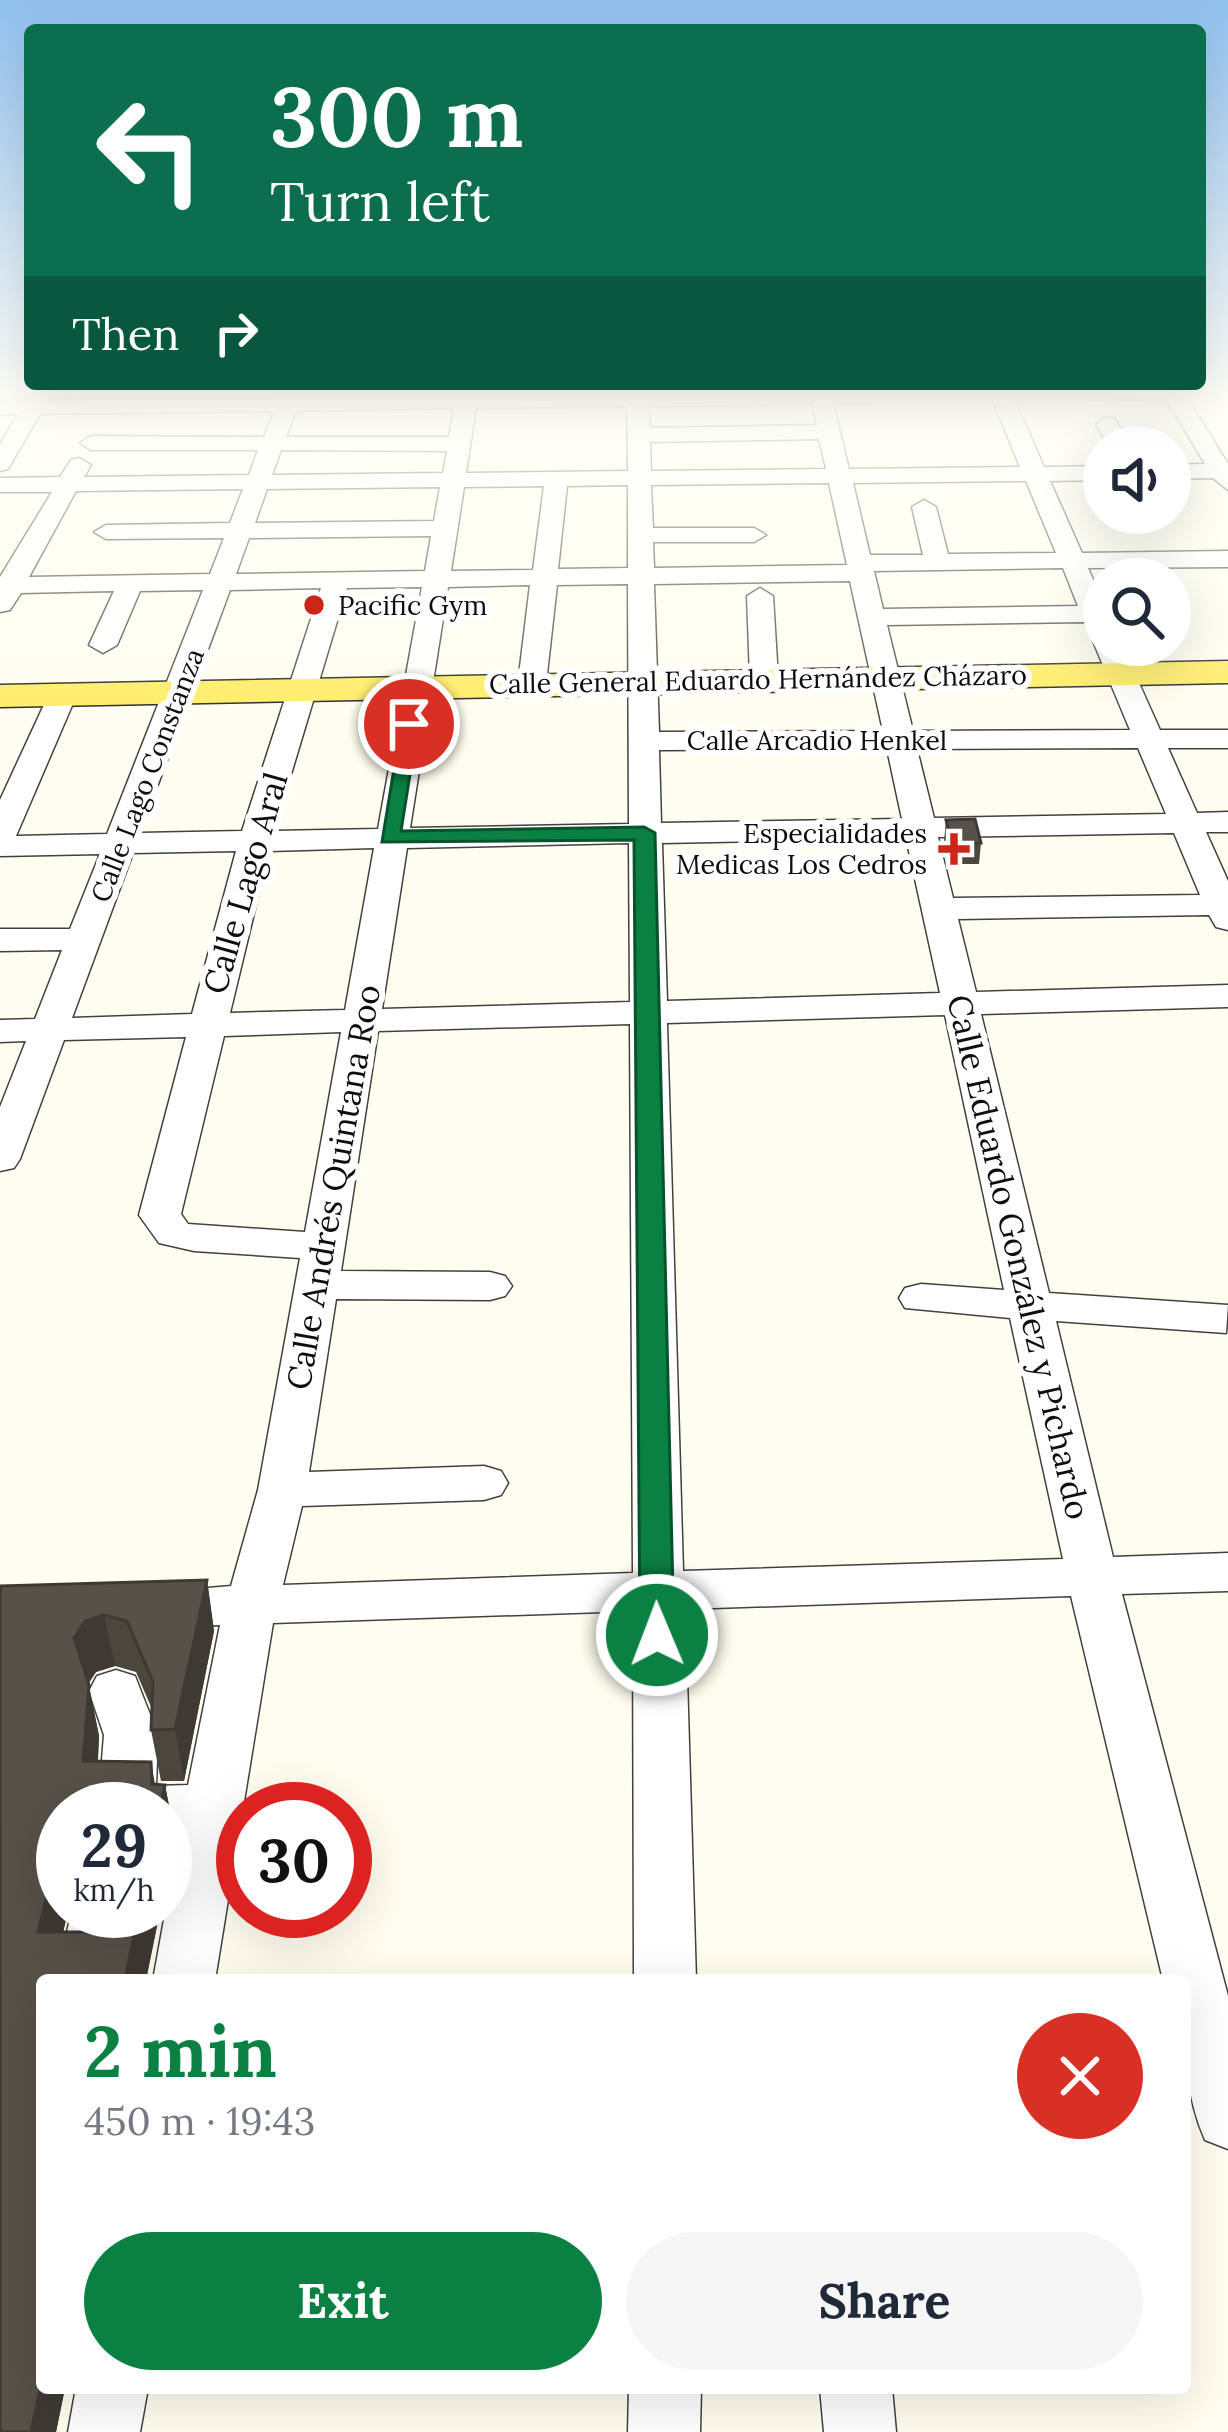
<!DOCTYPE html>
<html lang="en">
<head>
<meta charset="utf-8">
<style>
  body { margin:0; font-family:Lora,serif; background:#f6f6f7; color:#1f2937; height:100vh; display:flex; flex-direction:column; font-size:45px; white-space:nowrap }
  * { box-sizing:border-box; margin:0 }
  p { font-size:39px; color:#747a83 }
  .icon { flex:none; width:66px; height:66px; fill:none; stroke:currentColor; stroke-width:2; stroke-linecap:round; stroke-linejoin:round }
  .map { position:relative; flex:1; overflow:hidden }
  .panel { position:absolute; left:36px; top:1974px; width:1155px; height:420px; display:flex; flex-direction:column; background:#fff; border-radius:12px; box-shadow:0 12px 48px #0002 }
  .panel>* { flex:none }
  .top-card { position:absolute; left:24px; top:24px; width:1182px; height:366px; border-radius:12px; box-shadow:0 12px 48px #0002; background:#0b6e4f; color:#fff; overflow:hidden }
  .tools { position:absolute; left:1083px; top:426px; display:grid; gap:24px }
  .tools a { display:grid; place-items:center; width:108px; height:108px; border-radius:50%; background:#fff; box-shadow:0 12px 48px #0002; font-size:60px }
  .speed { position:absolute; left:36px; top:1782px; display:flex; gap:24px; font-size:60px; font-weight:700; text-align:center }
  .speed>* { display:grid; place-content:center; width:156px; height:156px; border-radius:50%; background:#fff; box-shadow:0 12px 48px #0002; line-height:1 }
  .speed small { font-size:30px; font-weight:400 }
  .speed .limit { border:18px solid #d22; background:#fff; color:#111 }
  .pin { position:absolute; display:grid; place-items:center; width:102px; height:102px; color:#fff; margin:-51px; border:6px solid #fff; border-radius:50%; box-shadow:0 3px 12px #0007 }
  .me { position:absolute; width:132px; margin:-66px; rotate:359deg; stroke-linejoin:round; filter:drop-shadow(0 0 9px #0008) }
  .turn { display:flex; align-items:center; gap:42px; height:252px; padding:0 48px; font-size:54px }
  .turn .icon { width:156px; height:156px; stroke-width:2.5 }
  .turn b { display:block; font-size:84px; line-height:102px }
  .then { display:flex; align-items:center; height:114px; padding:0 48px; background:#0003; gap:24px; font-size:45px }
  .round { display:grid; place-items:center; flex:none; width:126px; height:126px; border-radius:63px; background:#f6f6f7 }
  .headline { display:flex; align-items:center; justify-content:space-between; height:204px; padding:0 48px }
  h1 { font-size:72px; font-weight:700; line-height:90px; color:#0b8043 }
  .action { display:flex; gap:24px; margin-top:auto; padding:24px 48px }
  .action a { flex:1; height:138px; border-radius:72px; background:#0b8043; color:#fff; font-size:48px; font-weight:700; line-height:138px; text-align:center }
  .action a+a { background:#f6f6f7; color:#1f2937 }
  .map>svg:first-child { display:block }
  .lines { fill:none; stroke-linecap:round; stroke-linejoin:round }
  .minor-casing { stroke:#414141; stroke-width:3 }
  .major-casing { stroke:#1f1f1f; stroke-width:3 }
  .minor { fill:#fff; fill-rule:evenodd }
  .major { fill:#ffec5f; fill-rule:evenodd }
  .wall { fill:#4c463f }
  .shaded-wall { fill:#3e3933 }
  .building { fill:#585149; stroke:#3e3933; stroke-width:3 }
  .route { fill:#0b8043; stroke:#07532c; stroke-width:3 }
  .poi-dot { fill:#cd2517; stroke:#fff; stroke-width:4.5 }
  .labels { text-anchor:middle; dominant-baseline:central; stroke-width:12; stroke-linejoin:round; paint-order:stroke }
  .far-poi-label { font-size:27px; fill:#0e0e0e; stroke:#fff; text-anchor:start }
  .far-street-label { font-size:27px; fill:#0e0e0e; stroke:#fff }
  .street-label { font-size:33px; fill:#0e0e0e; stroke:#fff }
</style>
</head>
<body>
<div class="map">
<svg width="1228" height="2432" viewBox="0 0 1228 2432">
  <rect width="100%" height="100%" fill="#fffeef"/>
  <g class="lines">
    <g class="minor-casing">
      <path id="minor" d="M282,392H302L301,397L458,392H1210L1188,399L1228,464V490L1213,478L1170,479V465L1205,464L1166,399L1015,401L1044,467L1104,466V480L1050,481L1082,553L1228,551V567L1088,568L1104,604V645H1122L1160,730H1228V748H1168L1197,813L1228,812V832H1206L1228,881V930L1216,927L1209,915L958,919L976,992L1228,985V1007L981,1014L1049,1293L1228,1305L1226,1333L1056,1321L1113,1557L1228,1553V1591L1122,1594L1228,1996V2149L1205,2140C1182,2088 1185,2036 1185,1980H1163L1071,1596L685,1609L696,1980H634L633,1611L273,1623L215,1980H153L180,1832H165V1809H98L104,1735L89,1691L97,1676L116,1670L135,1676L158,1735L156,1786L188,1785L220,1625L156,1627L138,1622L130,1608L138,1594L231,1586L258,1490L300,1258L194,1251L159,1243L139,1215L186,1037L64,1040L20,1159L14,1168L0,1171V1107L26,1041L0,1042V1020L35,1019L62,950L0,951V929H70L100,854L0,856V800L49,694L53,688H73L77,694L16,836L107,834L203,590L140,591L117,645L103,653L89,645L114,591L21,593L10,610L0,612V577L52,492H0V478L60,477L71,460L79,458L91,465L84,477L249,475L258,450H91L80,443L91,436L264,437L274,411L40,414L8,469L0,471V445L18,414L0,415V401L279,398ZM993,401L1020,467L849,469L833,403ZM812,404L817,425L650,428L649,406ZM627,406L628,471L466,473L476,408ZM454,408L449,437H286L296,411ZM819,439L826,469L651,471L650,442ZM281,450L447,451L443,473L272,475ZM1026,481L1056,553L948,554L936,507L924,500L912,507L923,555H870L853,483ZM829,483L847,565L654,568L653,542H754L766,535L754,528H653L651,485ZM628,485V568L558,569L567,486ZM544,486L533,570L451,571L464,487ZM440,487L434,521L255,523L267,489ZM243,489L230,523L106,525L94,532L106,539L224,538L210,574L29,577L76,491ZM431,536L425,571L236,574L249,538ZM1063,568L1078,606L883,609L874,571ZM850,581L883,731L659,732L654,584ZM628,584L629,824L410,828L448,587L530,585L518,683L532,692L546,683L557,585ZM422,587L378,829L274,831L347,588ZM321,588L242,831L140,833L230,590ZM1085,622L1130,730L913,731L887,625ZM1138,748L1166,814L934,818L917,749ZM887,749L902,819L661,823L659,750ZM1174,833L1200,895L953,898L938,837ZM906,838L940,993L667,1001L662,843ZM629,843L630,1002L382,1009L407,848ZM374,848L345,1010L230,1013L269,851ZM236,851L192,1014L72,1018L133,853ZM945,1015L1004,1290L921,1284L905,1288L899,1298L905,1308L1010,1318L1063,1559L683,1571L667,1023ZM630,1024L633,1573L283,1585L302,1506L484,1500L501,1495L508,1483L501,1471L484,1466L309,1472L336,1299L490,1300L505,1296L512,1286L505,1276L490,1272L341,1271L378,1031ZM341,1032L305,1232L188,1224L181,1214L224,1036Z
        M1107,417L1115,419L1131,447H1109L1096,424Z
        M760,588L773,596L778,678L764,687L750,678L747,596Z
        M72,1911H132L117,1980H55Z
        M76,2388H148L140,2432H68Z
        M629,2388H701L700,2432H628Z
        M820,2388H892L896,2432H824Z"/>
    </g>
    <g class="major-casing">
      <path id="major" d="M1228,661V683L0,707V685Z"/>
    </g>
    <use href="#minor" class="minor"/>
    <use href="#major" class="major"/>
  </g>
  <path class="wall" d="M946,820L981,843L979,864H949L944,841Z
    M207,1580L214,1631L184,1781H161L151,1730L152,1709L136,1672L115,1666L96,1672L88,1683L99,1736L98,1761L151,1762L155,1784L165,1785L175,1837L165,1885V1809H63V1911H68L63,1932H108L113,1911H160L146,1980H42V2388H65L56,2432H0V1586Z"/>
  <path class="shaded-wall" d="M207,1580L214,1631L184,1781L175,1729Z
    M104,1615L115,1666L96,1672L85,1689L74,1638L85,1621Z
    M89,1685L99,1736L95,1809L83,1761Z
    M165,1785L175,1837L165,1885V1809H160Z
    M57,1856L63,1882V1911H68L52,1980L38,1932Z
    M139,1911H160L146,1980H125Z
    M42,2379V2388H65L56,2432H31Z"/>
  <path class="building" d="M975,819L981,843H952L946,820Z
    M207,1580L175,1729L151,1730L153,1682L127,1621L104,1615L85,1621L74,1638L89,1685L83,1761L151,1762L152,1784L165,1785L160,1809H63V1856H57L38,1932H108L113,1911H139L125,1980H42V2379L31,2432H0V1586Z"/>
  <linearGradient id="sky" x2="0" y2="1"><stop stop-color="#91c1f0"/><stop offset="0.54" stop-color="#fffff8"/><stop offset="1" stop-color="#fffff8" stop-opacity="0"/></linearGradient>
  <rect width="1228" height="732" fill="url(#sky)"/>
  <path class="route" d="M402,720L418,724L401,831L644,827L655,833L674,1635L669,1644H645L640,1635L634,840L382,842Z"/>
  <g class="poi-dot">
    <circle cx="314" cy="605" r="12"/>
    <path d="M948 831h12v12h12v12h-12v12h-12v-12h-12v-12h12z"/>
  </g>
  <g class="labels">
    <g class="far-poi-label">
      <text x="338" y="605">Pacific Gym</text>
      <text x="927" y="833" text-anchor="end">Especialidades<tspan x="927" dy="31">Medicas Los Cedros</tspan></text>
    </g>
    <g class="far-street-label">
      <text transform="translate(758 679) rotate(-1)">Calle General Eduardo Hernández Cházaro</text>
      <text x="817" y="740">Calle Arcadio Henkel</text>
      <text transform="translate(147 775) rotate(-69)">Calle Lago Constanza</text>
    </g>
    <g class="street-label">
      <text transform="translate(245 883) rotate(-74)">Calle Lago Aral</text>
      <text transform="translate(333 1187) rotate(-80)">Calle Andrés Quintana Roo</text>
      <text transform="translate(1019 1257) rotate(77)">Calle Eduardo González y Pichardo</text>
    </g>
  </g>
</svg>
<div class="tools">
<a><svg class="icon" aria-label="sound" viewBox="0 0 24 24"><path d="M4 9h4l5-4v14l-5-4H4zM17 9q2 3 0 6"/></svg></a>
<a><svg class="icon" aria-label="search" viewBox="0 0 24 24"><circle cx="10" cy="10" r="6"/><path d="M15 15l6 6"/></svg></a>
</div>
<div class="speed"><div>29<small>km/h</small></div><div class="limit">30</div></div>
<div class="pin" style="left:409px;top:724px;background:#d93025"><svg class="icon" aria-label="arrive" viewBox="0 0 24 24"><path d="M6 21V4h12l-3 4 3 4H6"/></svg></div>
<svg class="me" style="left:657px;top:1635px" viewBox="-20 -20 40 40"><circle r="17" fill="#0b8043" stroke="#fff" stroke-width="3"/><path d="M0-11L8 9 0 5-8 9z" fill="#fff"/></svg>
<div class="top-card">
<div class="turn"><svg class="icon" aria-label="left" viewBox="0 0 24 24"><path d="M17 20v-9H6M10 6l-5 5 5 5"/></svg><div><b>300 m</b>Turn left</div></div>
<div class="then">Then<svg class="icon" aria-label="right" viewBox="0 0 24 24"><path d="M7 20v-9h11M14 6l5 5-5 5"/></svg></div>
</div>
<section class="panel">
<div class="headline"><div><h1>2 min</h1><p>450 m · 19:43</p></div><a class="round" style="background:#d93025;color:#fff"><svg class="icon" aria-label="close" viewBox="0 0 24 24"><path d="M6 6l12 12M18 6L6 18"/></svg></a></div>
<div class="action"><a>Exit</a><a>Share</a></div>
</section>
</div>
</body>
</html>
